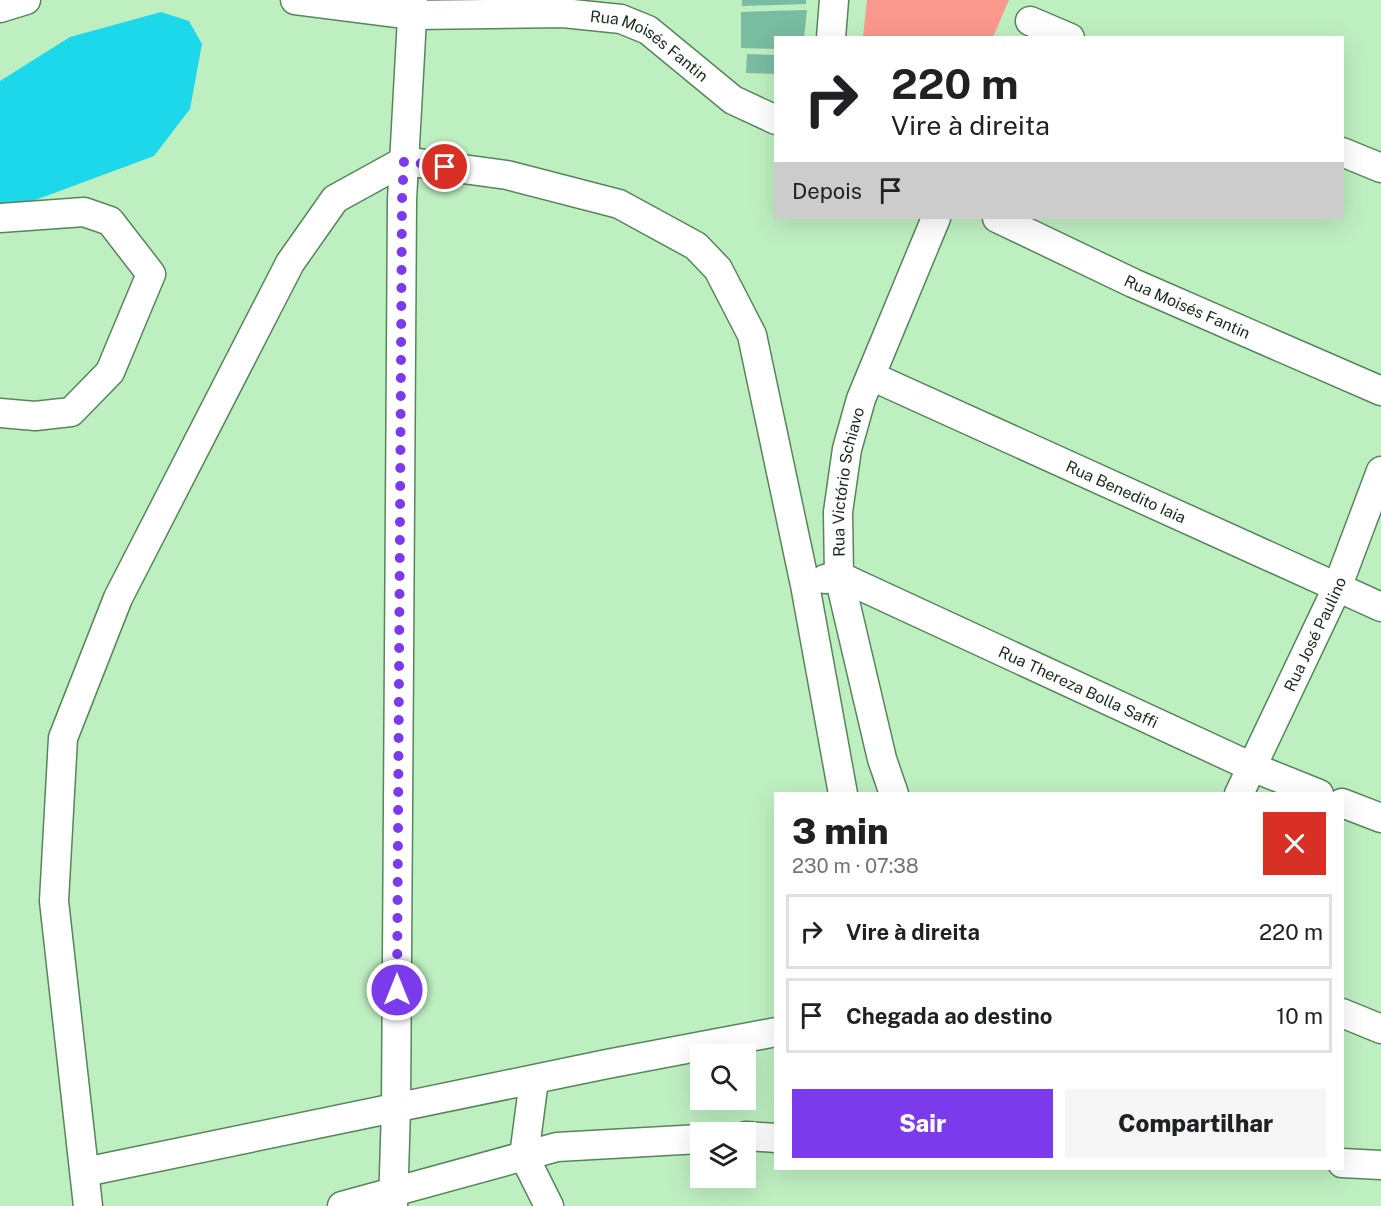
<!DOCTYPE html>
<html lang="pt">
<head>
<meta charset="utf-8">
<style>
  body { margin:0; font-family:"Public Sans",sans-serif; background:#f6f6f6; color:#202124; height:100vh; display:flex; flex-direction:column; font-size:22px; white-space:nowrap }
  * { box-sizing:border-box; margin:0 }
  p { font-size:20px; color:#757577 }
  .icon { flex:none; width:33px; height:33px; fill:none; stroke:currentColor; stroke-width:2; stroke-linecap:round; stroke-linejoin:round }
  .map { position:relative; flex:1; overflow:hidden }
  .side { position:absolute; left:774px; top:792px; width:570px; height:378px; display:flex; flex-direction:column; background:#fff; border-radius:0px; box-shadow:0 6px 24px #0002 }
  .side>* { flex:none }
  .guide { position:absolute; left:774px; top:36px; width:570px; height:183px; border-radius:0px; box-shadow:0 6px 24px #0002; background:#fff; color:#202124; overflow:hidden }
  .fabs { position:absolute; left:690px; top:1044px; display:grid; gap:12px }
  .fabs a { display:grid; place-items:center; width:66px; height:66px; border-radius:0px; background:#fff; box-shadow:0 6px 24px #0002; font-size:30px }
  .pin { position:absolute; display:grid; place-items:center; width:51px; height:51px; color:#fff; margin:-26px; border:3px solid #fff; border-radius:50%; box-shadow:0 2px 6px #0007 }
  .me { position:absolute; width:66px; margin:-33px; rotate:0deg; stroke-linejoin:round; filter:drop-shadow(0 0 4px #0008) }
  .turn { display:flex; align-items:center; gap:21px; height:126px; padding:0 18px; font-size:27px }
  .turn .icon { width:78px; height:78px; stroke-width:2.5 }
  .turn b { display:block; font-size:42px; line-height:51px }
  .then { display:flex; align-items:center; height:57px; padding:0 18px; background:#0003; gap:12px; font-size:22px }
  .round { display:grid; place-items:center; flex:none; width:63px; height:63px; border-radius:0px; background:#f6f6f6 }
  .headline { display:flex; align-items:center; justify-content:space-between; height:102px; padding:0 18px }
  h1 { font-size:36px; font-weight:800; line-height:45px }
  .button { display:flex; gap:12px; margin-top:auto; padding:12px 18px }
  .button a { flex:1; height:69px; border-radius:0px; background:#7c3aed; color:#fff; font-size:24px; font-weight:800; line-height:69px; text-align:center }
  .button a+a { background:#f6f6f6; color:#202124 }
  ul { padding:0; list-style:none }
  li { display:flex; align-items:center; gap:18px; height:75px; margin:0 12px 9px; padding:0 6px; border:3px solid #e0e0e0; border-radius:0px }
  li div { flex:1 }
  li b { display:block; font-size:22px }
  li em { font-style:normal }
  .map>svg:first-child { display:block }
  .green { fill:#fb988e }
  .water { fill:#1dd7ea }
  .building { fill:#79bca1 }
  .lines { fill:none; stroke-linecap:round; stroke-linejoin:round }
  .minor-casing { stroke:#57855b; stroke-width:31 }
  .minor { stroke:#fff; stroke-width:28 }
  .route { stroke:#7c3aed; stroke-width:10; stroke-dasharray:0 18 }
  .labels { text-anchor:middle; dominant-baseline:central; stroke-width:6; stroke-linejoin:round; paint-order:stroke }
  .street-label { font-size:16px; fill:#182b1a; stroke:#fff }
</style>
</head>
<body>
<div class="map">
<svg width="1381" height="1206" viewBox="0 0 1381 1206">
  <rect width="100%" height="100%" fill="#beefc1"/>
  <path class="green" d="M867,0H1009L993,37H863Z"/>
  <path class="water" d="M161,12L189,21L202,44L190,109L154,156L22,205L0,203V81L70,37Z"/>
  <path class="building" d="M742,0H806V4L742,6Z
    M807,10L804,38H776V49L741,48V12Z
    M747,54L776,55V74L746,73Z"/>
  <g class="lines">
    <g class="minor-casing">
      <g id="minor">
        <path id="s1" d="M295,0L413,15L563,13L621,19L648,30L733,100L776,120"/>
        <path d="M0,8L26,0"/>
        <path d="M1030,21L1070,38"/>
        <path d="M831,38L834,0"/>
        <path d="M1342,152L1381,168"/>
        <path d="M0,218L84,212L110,221L151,274L110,372L71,412L35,416L0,413"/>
        <path id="s2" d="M997,218L1133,283L1381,391"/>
        <path id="s3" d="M871,376L1381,607"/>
        <path id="s4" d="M825,579L839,576L1252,767L1319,794"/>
        <path id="s5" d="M894,794L882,759L839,576L838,512L847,449L861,399L936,218"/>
        <path id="s6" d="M1239,794L1337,588L1381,471"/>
        <path d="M1342,803L1381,818"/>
        <path d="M1342,1013L1381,1029"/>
        <path d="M534,1080L524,1156L549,1206"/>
        <path d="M746,1136L776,1138"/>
        <path d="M1342,1163L1381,1165"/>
        <path d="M85,1172L607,1064L776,1032"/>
        <path d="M88,1206L54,901L63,738L118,598L290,263L335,199L404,161L507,175L619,204L696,246L718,269L752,335L805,585L843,794"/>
        <path d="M342,1206L557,1147L700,1139"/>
        <path d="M393,1206L396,1109L402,200L413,0"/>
      </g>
    </g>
    <use href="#minor" class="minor"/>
  </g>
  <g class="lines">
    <path class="route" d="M397,990L402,200L404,161L445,167"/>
  </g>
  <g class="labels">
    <g class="street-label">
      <text stroke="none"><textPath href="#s1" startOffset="364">Rua Moisés Fantin</textPath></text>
      <text stroke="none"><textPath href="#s2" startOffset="210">Rua Moisés Fantin</textPath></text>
      <text stroke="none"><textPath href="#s5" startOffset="320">Rua Victório Schiavo</textPath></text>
      <text stroke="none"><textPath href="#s3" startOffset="280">Rua Benedito Iaia</textPath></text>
      <text stroke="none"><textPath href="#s6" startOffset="177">Rua José Paulino</textPath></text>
      <text stroke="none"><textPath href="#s4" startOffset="278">Rua Thereza Bolla Saffi</textPath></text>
    </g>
  </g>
</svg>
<div class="fabs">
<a><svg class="icon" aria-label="search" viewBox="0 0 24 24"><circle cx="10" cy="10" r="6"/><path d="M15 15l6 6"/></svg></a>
<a><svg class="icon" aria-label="layers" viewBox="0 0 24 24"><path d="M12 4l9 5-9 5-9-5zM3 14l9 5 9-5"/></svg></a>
</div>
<div class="pin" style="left:445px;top:167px;background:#d93025"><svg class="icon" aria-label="arrive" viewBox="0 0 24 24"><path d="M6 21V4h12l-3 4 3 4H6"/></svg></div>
<svg class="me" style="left:397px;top:990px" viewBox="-20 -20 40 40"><circle r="17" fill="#7c3aed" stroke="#fff" stroke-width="3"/><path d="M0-11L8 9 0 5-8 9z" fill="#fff"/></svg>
<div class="guide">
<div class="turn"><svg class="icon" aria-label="right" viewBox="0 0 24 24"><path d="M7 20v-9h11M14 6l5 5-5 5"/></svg><div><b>220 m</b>Vire à direita</div></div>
<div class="then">Depois<svg class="icon" aria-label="arrive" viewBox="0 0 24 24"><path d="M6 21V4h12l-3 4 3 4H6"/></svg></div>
</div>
<section class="side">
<div class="headline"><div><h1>3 min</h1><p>230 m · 07:38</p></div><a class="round" style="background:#d93025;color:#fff"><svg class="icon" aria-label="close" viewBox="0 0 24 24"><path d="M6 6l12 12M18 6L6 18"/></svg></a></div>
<ul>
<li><svg class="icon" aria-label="right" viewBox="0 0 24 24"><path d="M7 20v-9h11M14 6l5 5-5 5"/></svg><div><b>Vire à direita</b></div><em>220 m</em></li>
<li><svg class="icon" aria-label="arrive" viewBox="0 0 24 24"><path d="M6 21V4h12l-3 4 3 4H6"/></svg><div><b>Chegada ao destino</b></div><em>10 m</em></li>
</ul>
<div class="button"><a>Sair</a><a>Compartilhar</a></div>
</section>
</div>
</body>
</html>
